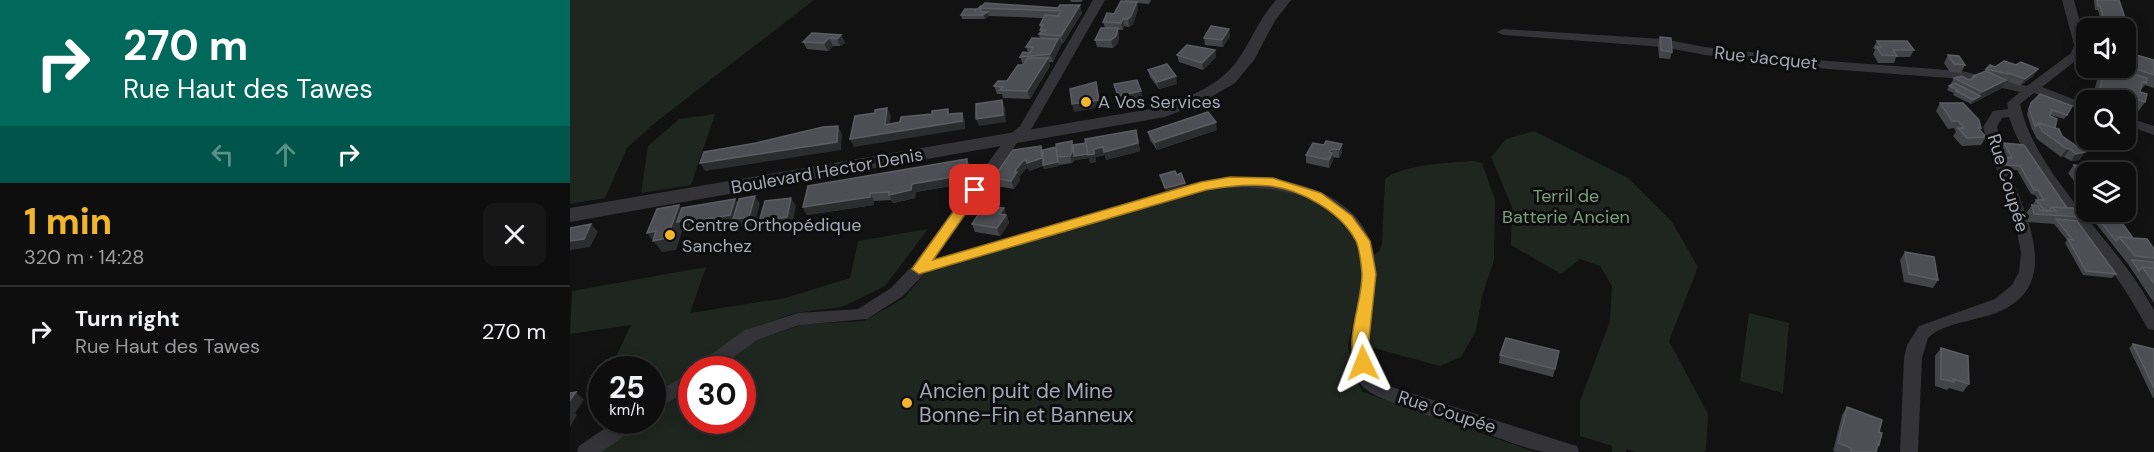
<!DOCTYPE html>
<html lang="en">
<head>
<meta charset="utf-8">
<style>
  body { margin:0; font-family:"DM Sans",sans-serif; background:#171717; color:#f1f3f6; height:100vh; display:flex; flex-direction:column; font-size:22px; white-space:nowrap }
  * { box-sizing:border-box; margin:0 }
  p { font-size:20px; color:#9b9c9e }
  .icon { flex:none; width:33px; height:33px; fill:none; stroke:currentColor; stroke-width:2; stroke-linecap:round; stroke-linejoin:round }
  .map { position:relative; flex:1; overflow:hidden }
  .side { display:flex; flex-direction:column; background:#0e0e0e; width:570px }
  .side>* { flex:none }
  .banner { background:#00695c; color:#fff; overflow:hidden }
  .buttons { position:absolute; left:1506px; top:18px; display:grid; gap:12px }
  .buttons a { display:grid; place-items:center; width:60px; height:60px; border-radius:12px; background:#0e0e0e; box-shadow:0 3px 15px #0003,0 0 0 2px #2e2e2e; font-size:30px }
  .speed { position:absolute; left:18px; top:356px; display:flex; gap:12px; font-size:30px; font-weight:700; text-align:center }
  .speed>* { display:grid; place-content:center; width:78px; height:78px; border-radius:50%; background:#0e0e0e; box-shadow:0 3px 15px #0003,0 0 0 2px #2e2e2e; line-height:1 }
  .speed small { font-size:15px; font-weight:400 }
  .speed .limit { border:9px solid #d22; background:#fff; color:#111 }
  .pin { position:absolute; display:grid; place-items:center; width:51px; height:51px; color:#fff; margin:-26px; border-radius:12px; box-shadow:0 3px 9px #0006 }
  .me { position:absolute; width:66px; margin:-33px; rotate:358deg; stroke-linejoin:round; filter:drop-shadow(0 0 4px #0008) }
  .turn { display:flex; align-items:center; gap:21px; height:126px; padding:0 24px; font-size:27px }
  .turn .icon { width:78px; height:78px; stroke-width:2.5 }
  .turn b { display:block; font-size:42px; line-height:51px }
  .lanes { display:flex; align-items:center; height:57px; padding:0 24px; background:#0003; justify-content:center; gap:30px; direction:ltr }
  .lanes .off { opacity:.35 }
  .round { display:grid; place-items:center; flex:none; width:63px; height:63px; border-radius:12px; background:#171717 }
  .headline { display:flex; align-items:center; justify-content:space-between; height:102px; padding:0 24px }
  h1 { font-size:36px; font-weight:800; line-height:45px; color:#f1b62c }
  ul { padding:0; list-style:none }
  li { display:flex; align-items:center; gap:18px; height:90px; padding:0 24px; border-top:2px solid #2e2e2e }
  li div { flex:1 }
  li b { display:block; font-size:22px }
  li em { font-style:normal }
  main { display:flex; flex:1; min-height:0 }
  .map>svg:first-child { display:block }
  .green { fill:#1e261f }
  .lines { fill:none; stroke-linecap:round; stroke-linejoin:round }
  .minor { fill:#333338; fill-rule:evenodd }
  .tertiary { fill:#333338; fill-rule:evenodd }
  .wall { fill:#434448 }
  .shaded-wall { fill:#2b2c2e }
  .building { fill:#4e4f54; stroke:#5b5d63; stroke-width:1.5 }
  .route { fill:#f1b62c; stroke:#9d761d; stroke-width:1.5 }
  .poi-dot { fill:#f1b62c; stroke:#0d0d0e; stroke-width:2 }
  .labels { text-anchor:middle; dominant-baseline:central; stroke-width:6; stroke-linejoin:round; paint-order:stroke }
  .street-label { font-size:18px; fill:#a3a8b4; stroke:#0d0d0e }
  .poi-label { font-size:18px; fill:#a3a8b4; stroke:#0d0d0e; text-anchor:start }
  .park-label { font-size:18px; fill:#7a9f7d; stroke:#0d0d0e }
  .near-poi-label { font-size:21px; fill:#a3a8b4; stroke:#0d0d0e; text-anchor:start }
</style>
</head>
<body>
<main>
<section class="side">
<div class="banner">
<div class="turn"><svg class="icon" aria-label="right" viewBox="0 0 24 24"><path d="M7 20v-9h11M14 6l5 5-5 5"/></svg><div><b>270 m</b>Rue Haut des Tawes</div></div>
<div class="lanes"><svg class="icon off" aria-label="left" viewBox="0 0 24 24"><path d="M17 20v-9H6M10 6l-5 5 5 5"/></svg><svg class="icon off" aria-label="ahead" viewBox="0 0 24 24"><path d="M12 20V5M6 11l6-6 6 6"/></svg><svg class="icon" aria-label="right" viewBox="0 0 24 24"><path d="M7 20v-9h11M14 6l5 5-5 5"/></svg></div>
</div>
<div class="headline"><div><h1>1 min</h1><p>320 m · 14:28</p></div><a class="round"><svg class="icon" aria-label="close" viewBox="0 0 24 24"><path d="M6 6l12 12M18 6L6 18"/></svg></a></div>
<ul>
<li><svg class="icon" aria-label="right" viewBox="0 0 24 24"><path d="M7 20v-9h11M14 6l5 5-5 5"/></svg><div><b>Turn right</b><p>Rue Haut des Tawes</p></div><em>270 m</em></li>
</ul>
</section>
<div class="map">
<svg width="1584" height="452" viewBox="0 0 1584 452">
  <rect width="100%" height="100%" fill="#121213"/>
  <path class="green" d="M0,0H244L86,122L57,148L35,198L0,204Z
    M145,114L121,185L71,193L78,146L109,119Z
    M964,131L1058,178L1102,222L1128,267L1099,341L1138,414L1136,450L1134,452H1066L1057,449L1056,452H1042V446L1010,436V401L1040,321L1042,286L1030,266L1010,259L991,274L941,245L942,207L921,157L936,139Z
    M903,161L912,163L925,200L924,260L912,296L906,331L891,357L870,366L796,346L802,256L809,251L812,244L815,179C833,164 880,163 903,161Z
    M639,188H716L759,208L774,221L790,246L793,278L778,345L784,376L793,392L965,452H24L71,420H82L83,412L121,385L122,420H172V369H145L187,340L233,324L294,321L334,298L359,269Z
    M358,229L315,286L272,307L225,313L177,330L83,397L82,369H40L61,325L0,334L2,291L136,267L120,313L215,298L280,278L288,241Z
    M1179,313L1219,323L1213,393L1170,381Z"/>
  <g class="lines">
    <path class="minor" d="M523,0H535L462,128L447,143L365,259C427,241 490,222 553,204C587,194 623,180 659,178C707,174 780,188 800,240C814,277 798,310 799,347C799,357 802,365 804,374L819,386L1000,444L1007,446L1009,452C998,452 984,452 973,452C953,448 932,439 912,432C878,421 842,412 809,397C802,394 791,387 788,380C772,347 789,310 791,277C795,193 699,182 637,190L355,273L333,296L297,319L229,325L187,340L147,369H125L128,364L175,330L228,313L288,309L321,288L343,265L437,137L450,126Z
      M1492,0H1504L1516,45L1513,55L1472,87L1516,104V112L1464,93L1450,104C1464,170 1535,232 1572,290L1584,310V330L1578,329C1565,306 1552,284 1536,263C1505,222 1454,165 1439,117L1432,118L1427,127C1432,145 1437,163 1443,180C1458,221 1488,281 1435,309C1413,321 1375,321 1358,338L1352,358L1348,452H1330L1334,358L1337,345L1349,326L1425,299L1442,285L1449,272L1451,253L1447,232L1413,127L1423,111L1438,109L1437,103L1450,92L1392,79L1258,69L1135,55L1093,47L933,35L927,32L933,29L1093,39L1135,47L1258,61L1392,71L1457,86L1501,53L1504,45Z
      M1556,117L1584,126V135L1556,125Z
      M122,371V388L82,412V395Z
      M47,420H71L69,426L31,452H7L9,446Z"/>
    <path class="tertiary" d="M706,0H721L705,21L684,60L665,83L631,103L595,117L0,222V208L586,108C618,98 653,85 671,55C683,37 691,16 706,0Z"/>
  </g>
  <path class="wall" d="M500,0H513L511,2H501Z
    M555,0H581L579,4L567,3L568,9L563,24L559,27L554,26L553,30H548L549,36L548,43L543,48L527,47L525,40L535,28L533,22L544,14L555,1Z
    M1524,0H1549L1556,21L1553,25L1531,21L1528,10H1525Z
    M412,6L512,13L490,47L483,62H479L480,66L460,99L433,98L432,94H427L424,86L437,81L453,65L450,57L458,52L456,47L470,39L469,34L471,32L470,25L474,18L419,16L415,19H392L391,15L406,10Z
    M1535,22L1558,26L1567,55L1584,60V88L1575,85L1570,91L1577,94L1575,102L1567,113L1556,110V100H1526L1522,99L1528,76L1535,68H1556V28H1533L1532,26Z
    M271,35L275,43L270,46H263L258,51L237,49L233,42Z
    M660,36L653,47L635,45L634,38Z
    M1090,37L1102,52L1100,59L1089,58L1088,45Z
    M1307,41L1344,50L1340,57H1326L1324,63H1308L1303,54L1305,50L1303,48Z
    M645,50L646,57L633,70L609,62L607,55Z
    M1378,55L1395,65L1391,73L1380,72L1374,63Z
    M1446,65L1468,69L1463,76L1450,86L1436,81L1432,88L1401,104L1383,95L1384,93L1377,90L1384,78L1399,80L1403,76L1414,72L1416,69L1425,67Z
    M578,70L607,84L589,89L580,77Z
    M1370,103L1411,128L1410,130L1416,137L1411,145L1392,146L1383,136L1386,132L1384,128L1378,129L1366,111Z
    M1461,103L1499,112L1494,119L1480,115V116L1485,128L1492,136L1515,152L1509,160L1501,161L1494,157H1491L1467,139L1463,131V130H1462L1457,114L1459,107Z
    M647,130L587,150L580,140L578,132Z
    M568,138L570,151L536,160L535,155L526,157V162L520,163L519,158L505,160L502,163L489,165V166L474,169L473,166L459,171L458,168L456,169L449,177L450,180L444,189L426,186L423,178L473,150L503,145Z
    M743,143L772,152L769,158L762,157L763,161L759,168L736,163V155Z
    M1434,143L1497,208L1510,217L1507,221L1546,274L1542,278L1513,275L1495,243L1497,240L1484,224L1458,222L1456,213L1462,205H1464L1463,204L1466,200H1468L1465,195L1461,194L1447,170L1434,169L1432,161L1434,157H1437L1432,147Z
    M397,159L400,167V173L391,175L392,184L346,192L345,198L323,203L321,200L304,201V205L297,206L237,215L233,207Z
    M1504,165L1516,172V195H1514L1498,173Z
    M1515,201L1516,202V212H1544L1563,238L1584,249V303L1558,264L1512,206Z
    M437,216L439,223L430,236L405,232L402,224Z
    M1335,252L1368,280L1363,288L1334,282L1330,260Z
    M1563,344L1584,349V398H1583L1559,348Z
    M1371,348L1399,384L1393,392L1379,388L1377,390L1365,386V356Z
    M989,351L983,377L929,363L930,355Z
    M1277,407L1309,432V445L1307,448L1306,452H1266L1263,451L1272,415Z"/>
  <path class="shaded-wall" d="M567,2L568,9L563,24L559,27L558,19Z
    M510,5L512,13L493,44L491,36Z
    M417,12L419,16L415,19L413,15Z
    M553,19L554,26L553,30L551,23Z
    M548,28L549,36L548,43L543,48L541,40Z
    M659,29L660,36L653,47L652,40Z
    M271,35L275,43L270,46L267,39Z
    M259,38L263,46L258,51L254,43Z
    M488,39L491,40L492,44L483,62L480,54Z
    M645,50L646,57L633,70L632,63Z
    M478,58L480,66L460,99L457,91Z
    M1468,69L1463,76L1450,86L1455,79Z
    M606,76L607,84L589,89L587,82Z
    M1436,80L1432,88L1401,104L1403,100L1410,96L1412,92Z
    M526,82L531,107L504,112L502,104Z
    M571,91L573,99L549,104L548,96Z
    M432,100L435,108L436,122L409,126L406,119Z
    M317,108L321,116L318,132L315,125Z
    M392,113L395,121V129L284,147L280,139Z
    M646,122L647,130L587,150L585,142Z
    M268,126L272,134L271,150L135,171L130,163Z
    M566,130L570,151L536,160L535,155L526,157V162L520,163L519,158L505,160L502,163L500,156L502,141L504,149H524Z
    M772,144V152L769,158V150Z
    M471,146L474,154L488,161L489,166L474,169L473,166L459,171L458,168L456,169L449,177L450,180L444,189L441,181L444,172L453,161Z
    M762,149L763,161L759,168V152Z
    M1497,149H1500L1494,157H1491Z
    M1515,152L1509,160L1501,161L1506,154Z
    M397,159L400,167V173L391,175L392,184L346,192L345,198L323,203L319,195Z
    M615,183L616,187L596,192L595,188Z
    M300,193L304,201V205L297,206L237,215L233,207Z
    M185,196L190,204L184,225L169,227L166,223L122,231L120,228L113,229L106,250L92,252L77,233L109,205L117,216L165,199L170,207Z
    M221,198L226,206L222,225L194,230L189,222Z
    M434,208L439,223L430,236L427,228L429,214Z
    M21,224L28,232L20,247L1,250L0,252V241Z
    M6,392L14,400L5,413L7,415L0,427V400Z"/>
  <path class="building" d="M1527,0H1549L1556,21L1533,17L1530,6H1528Z
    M551,1L567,2L561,16L558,19H553L551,23L533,22L537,13L544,14Z
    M415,3L488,8L490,5H510L491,36L469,34L472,31L477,30H470L473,25H470L475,15L488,16L491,11L410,8Z
    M411,6H412L410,8L411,12H417L413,15H391L395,9H406L405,11Z
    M1535,22L1558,26L1567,56L1556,52V28H1536Z
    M641,26L659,29L652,40L634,38Z
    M531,28H548L546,36L541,40H525Z
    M242,33L271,35L267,39L259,38L254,43L233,42Z
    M1090,37L1101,38L1102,52L1091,50Z
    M462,38L488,39L480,54L450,57L453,52L460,53L463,47H456Z
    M1307,41H1337L1344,50H1323L1327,56L1312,55L1306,47H1311Z
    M617,45L645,50L632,63L607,55Z
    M1556,52L1584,60V75L1556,66Z
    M1378,55L1389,56L1395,65L1384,64Z
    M458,58H478L457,91L430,90L433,87L424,86L428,81H437L448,65H453Z
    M1434,61L1446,65L1451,62L1468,69L1455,79L1439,73L1438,74L1416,69L1420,65L1425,67Z
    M597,64L606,76L587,82L578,70Z
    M1535,68H1543L1577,78L1576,83L1572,82L1570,92L1577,94L1575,102L1530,88Z
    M1416,71L1436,80L1412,92L1384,78L1392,76L1399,80L1405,77L1403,76Z
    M567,80L571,91L548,96L544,84Z
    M526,82L529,100L502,104L500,89Z
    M1385,83L1410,96L1403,100L1386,91L1388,90L1379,86Z
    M1470,94L1502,106L1497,115L1482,110L1480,116L1487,119L1485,128L1468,123L1466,126H1465L1459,110L1461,103Z
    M432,100L433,115L406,119V104Z
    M1370,103H1393L1409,120L1411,128H1408L1416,137L1397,138L1388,128H1394L1388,121H1382Z
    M317,108L315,125L330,122L331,117L362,114V111L378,109V114L392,113V121L280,139L285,116L305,113V110Z
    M638,112L646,122L585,142L578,132Z
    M1556,121L1560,122L1557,132L1556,131Z
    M1468,123L1489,129L1492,136L1515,152L1506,154L1500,149H1497L1472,131Z
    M268,126L267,142L130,163L134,152L186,143L253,127Z
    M566,130L568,143L534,152L533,147L524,149V154L518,155L515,139Z
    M502,141V152L500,156L487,157L486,144Z
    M756,141L772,144L769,150L762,149L759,152L762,153L759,160L736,155L743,143L754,145Z
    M516,143L518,154L504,156L503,145Z
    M1434,143L1454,145L1497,208L1482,207L1479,211L1474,210L1466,200H1474L1468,190H1464L1450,166L1437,165L1434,157L1442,158Z
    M471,146L472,158L457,163L456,160L453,161L444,172H447L441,181L423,178L443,150Z
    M486,147L488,162L473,165V150Z
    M397,159V165L388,167V176L342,184L341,190L319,195V192L300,193V197L293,198L233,207L238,186Z
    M1504,165L1519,167L1523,172H1516V182Z
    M605,171L607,175L611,173L615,183L595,188L590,175Z
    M185,196L179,217L163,219L169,199Z
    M221,198L217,217L189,222L195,201Z
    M165,199L160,215L116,223L117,220L107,222L112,208Z
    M109,205L97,238L83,241L86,231L77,233L87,209Z
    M1462,205L1468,206L1470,210L1474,211H1486L1482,207L1503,208L1510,217L1464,214Z
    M414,206L434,208L429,214L436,215L427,228L402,224Z
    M1523,212H1544L1563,238L1549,237L1546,241Z
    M1486,219L1507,221L1546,274L1516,271L1498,239L1503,240Z
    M21,224L14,239L0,241V228Z
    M1549,237L1577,239L1584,249V258L1565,256Z
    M1335,252L1364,257L1368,280L1339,274Z
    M1562,260L1584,262V268L1572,267L1569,271Z
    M1572,267L1584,268V283Z
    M936,338L989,351L985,369L930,355Z
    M1563,344L1584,349V388Z
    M1371,348L1398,356L1399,384L1383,379L1384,382L1371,379Z
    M6,392L0,400V393Z
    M1277,407L1312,420L1309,432L1312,433L1309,445L1308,444L1306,452H1281V448L1268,443Z"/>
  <path class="route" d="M660,177L703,178L751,193L782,216L800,241L806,274L798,348L801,363L799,368L793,369L787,368C773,340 793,302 792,273C791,263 790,250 786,241C771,212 732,190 700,186C679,184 657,186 636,190L349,274L342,269L401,187H410L412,190L363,260L631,182Z"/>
  <g class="poi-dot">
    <circle cx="516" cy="102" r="6"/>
    <circle cx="100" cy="235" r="6"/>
    <circle cx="337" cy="403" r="6"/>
  </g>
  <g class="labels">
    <g class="street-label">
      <text transform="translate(1196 58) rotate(6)">Rue Jacquet</text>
      <text transform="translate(257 171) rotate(-10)">Boulevard Hector Denis</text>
      <text transform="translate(1438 183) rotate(73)">Rue Coupée</text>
      <text transform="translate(877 412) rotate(18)">Rue Coupée</text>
    </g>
    <g class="poi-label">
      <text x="528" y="102">A Vos Services</text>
      <text x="112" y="225">Centre Orthopédique<tspan x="112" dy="21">Sanchez</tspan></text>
    </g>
    <g class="park-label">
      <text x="996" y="196">Terril de<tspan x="996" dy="21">Batterie Ancien</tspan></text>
    </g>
    <g class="near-poi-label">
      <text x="349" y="391">Ancien puit de Mine<tspan x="349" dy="24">Bonne-Fin et Banneux</tspan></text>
    </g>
  </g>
</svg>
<div class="buttons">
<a><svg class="icon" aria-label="sound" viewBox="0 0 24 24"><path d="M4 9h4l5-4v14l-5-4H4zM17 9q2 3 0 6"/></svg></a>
<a><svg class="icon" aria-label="search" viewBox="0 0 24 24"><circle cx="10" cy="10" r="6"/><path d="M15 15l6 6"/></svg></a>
<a><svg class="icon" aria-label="layers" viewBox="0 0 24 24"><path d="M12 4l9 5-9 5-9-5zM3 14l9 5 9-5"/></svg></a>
</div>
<div class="speed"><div>25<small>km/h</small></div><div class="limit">30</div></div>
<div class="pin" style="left:405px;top:190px;background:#d93025"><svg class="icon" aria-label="arrive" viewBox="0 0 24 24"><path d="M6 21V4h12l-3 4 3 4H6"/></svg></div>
<svg class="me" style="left:793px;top:363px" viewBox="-20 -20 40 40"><path d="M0-17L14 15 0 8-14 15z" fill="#f1b62c" stroke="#fff" stroke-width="4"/></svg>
</div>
</main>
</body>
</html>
